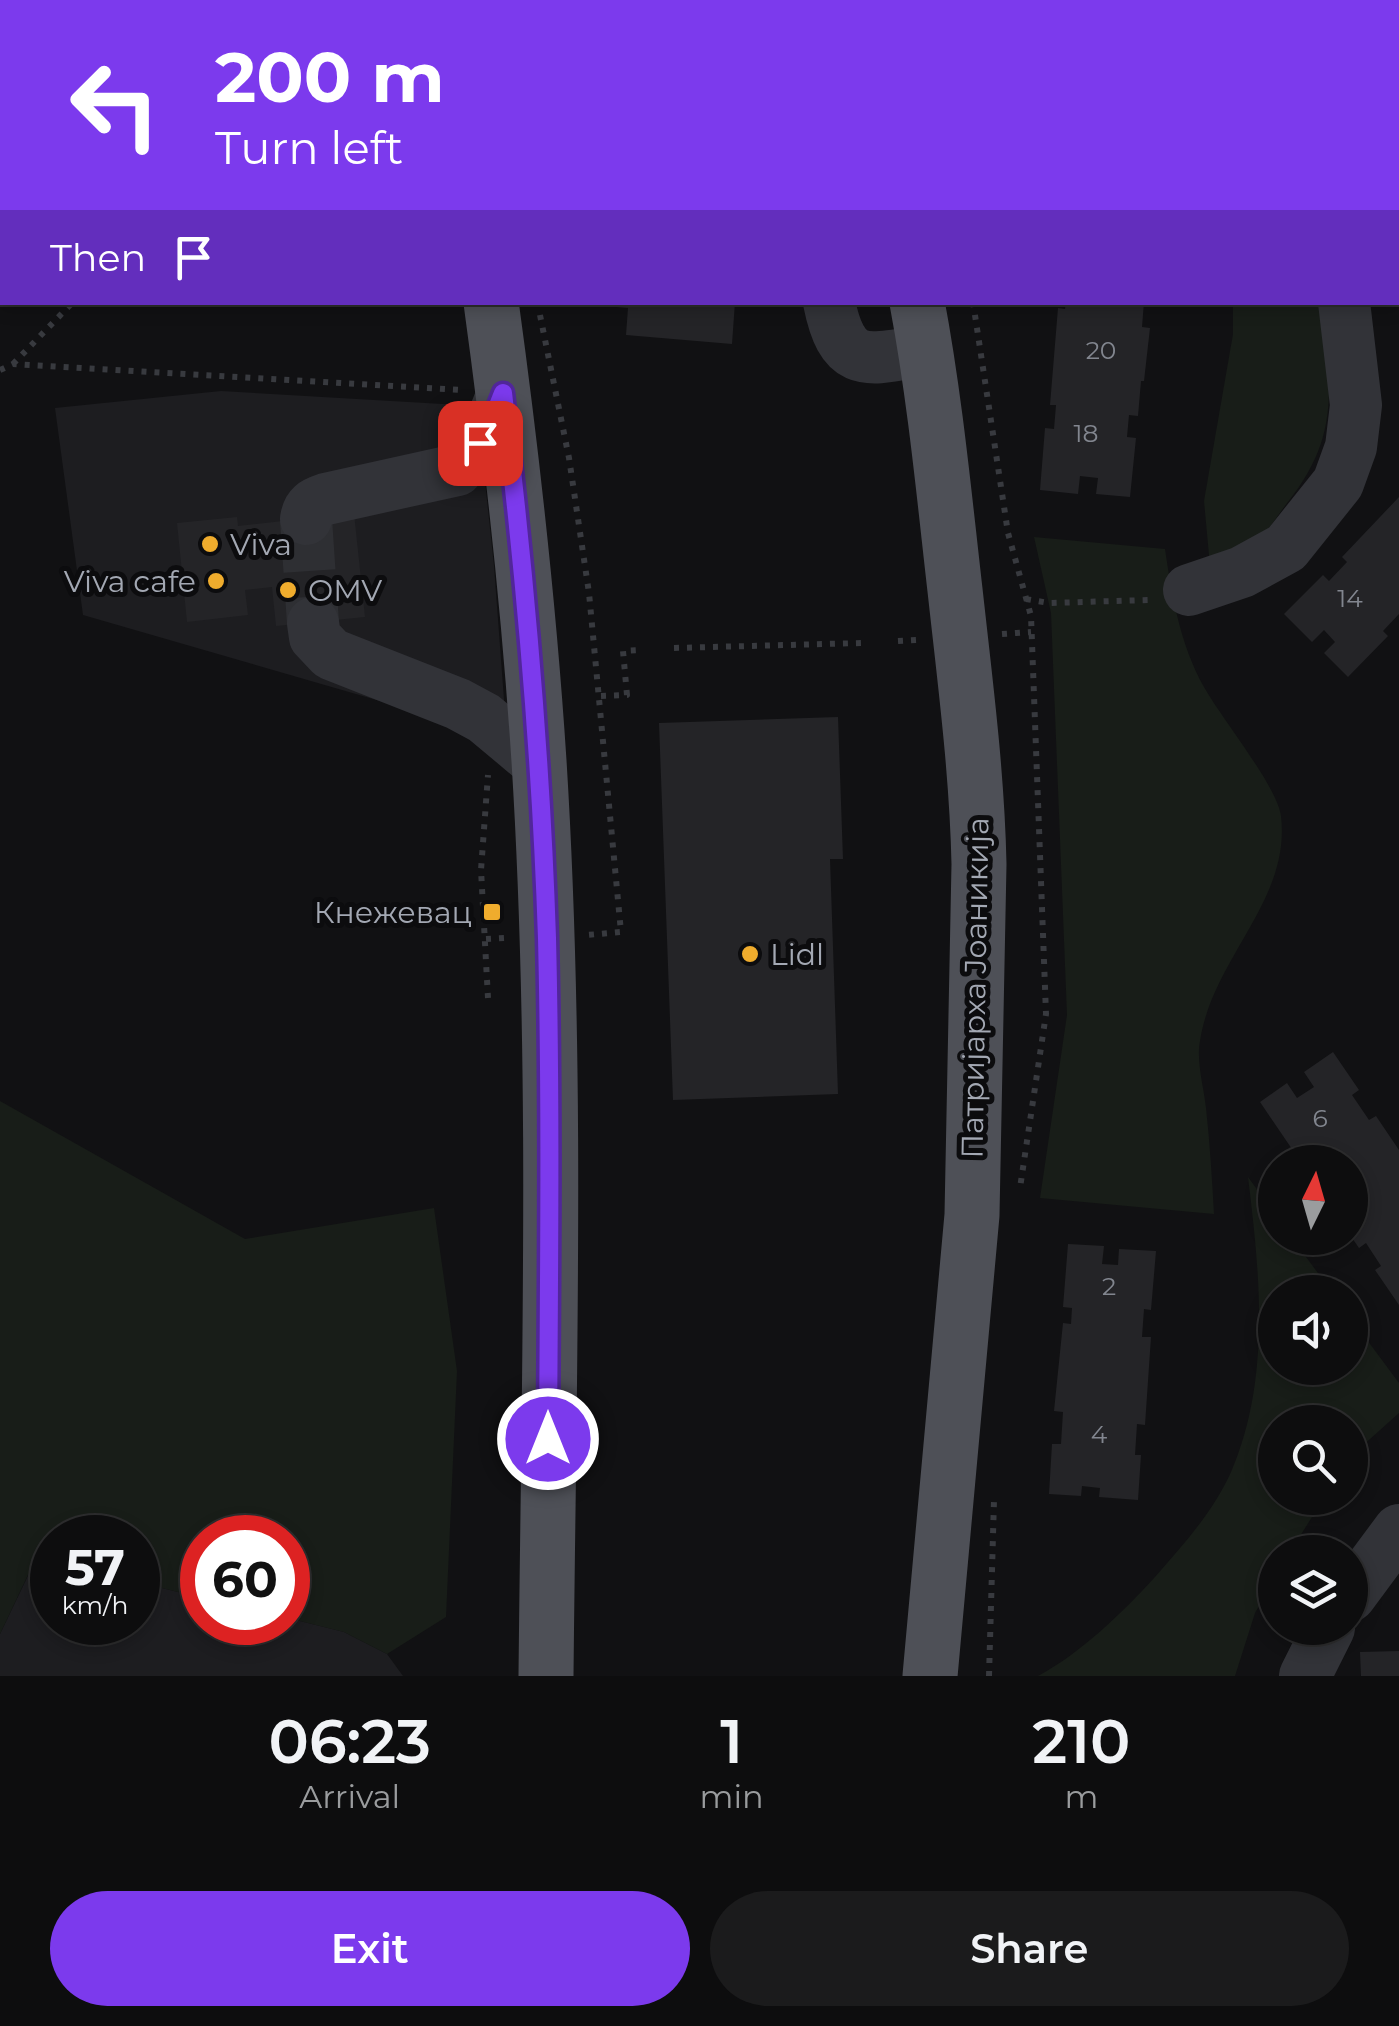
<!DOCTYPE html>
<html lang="en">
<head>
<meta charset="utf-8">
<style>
  body { margin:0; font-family:Montserrat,sans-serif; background:#1b1b1c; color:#f1f3f6; height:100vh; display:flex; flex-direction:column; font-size:38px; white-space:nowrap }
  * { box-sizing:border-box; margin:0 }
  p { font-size:32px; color:#9a9c9e }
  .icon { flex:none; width:55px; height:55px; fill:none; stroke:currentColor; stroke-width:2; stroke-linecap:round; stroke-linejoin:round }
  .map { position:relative; height:1676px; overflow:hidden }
  .details { display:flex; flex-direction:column; background:#0d0d0e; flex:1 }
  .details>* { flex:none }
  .banner { position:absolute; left:0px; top:0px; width:1400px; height:305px; box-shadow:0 5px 15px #0003,0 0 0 2px #2d2d2e; background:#7c3aed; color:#fff; overflow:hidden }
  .needle { width:65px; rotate:5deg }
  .buttons { position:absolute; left:1258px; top:1145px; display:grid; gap:20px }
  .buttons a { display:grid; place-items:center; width:110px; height:110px; border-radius:50%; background:#0d0d0e; box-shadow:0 5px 15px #0003,0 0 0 2px #2d2d2e; font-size:50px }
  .speed { position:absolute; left:30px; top:1515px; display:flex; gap:20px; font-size:50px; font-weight:700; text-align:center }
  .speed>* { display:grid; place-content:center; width:130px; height:130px; border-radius:50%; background:#0d0d0e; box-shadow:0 5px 15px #0003,0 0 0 2px #2d2d2e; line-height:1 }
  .speed small { font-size:25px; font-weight:400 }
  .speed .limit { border:15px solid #d22; background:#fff; color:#111 }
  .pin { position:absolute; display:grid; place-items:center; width:85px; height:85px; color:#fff; margin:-42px; border-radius:20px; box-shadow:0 5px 15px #0006 }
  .me { position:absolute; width:110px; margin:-55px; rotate:0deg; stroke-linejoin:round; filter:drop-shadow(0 0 8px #0008) }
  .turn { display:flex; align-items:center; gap:35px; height:210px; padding:0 50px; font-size:45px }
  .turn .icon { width:130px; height:130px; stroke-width:2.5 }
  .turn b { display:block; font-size:70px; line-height:85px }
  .then { display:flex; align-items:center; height:95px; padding:0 50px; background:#0003; gap:20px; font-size:38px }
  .eta { display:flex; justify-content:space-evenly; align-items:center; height:170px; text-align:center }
  .eta b { font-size:60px; font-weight:600; line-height:70px }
  .action { display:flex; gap:20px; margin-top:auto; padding:20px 50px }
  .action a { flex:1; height:115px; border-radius:60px; background:#7c3aed; color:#fff; font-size:40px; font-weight:600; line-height:115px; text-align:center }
  .action a+a { background:#1b1b1c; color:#f1f3f6 }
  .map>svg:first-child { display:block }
  .built { fill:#1d1d20 }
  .green { fill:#181d18 }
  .building { fill:#242427 }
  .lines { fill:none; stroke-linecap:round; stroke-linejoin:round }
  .minor-tunnel { stroke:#2e2f33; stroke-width:52; stroke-dasharray:52 26; stroke-linecap:butt }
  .path { stroke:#383a3f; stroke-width:6; stroke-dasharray:5 8; stroke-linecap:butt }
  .minor { stroke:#323338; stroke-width:52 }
  .major { stroke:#4e5057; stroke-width:55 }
  .route-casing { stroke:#51269a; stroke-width:25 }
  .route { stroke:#7c3aed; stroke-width:18 }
  .poi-dot { fill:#efac2d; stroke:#0c0c0e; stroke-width:4 }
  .labels { text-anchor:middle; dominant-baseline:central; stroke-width:10; stroke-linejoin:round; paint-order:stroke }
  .number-label { font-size:25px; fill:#82868f }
  .poi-label { font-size:30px; fill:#a3a8b3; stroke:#0c0c0e; text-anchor:start }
  .street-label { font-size:30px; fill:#a3a8b3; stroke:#0c0c0e }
</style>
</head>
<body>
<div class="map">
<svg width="1399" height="1676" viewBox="0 0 1399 1676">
  <rect width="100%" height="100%" fill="#111113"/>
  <path class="built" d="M221,391L477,406L494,566L508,753L418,712L83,615L55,408Z
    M36,1559L52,1563V1622H138V1582L202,1598V1622H288V1618L344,1632L387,1654L403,1676H0V1634Z"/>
  <path class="green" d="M1233,303H1322C1330,384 1342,435 1287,503C1277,516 1266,536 1252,545C1240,554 1224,559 1210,566L1204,501L1233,334Z
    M1034,537L1165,549C1172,596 1180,644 1204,687C1222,719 1277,786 1281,816C1291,901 1213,957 1200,1041C1196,1061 1204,1088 1206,1108C1210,1144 1212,1179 1214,1214L1040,1198L1067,1015L1051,613Z
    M0,1101L245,1239L434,1208L457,1371L446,1617L387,1654L344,1632L288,1618V1538H202V1598L138,1582V1538H52V1563L35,1560L0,1634Z
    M1248,1177L1275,1214V1238H1292L1332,1292H1275V1368H1350V1317L1399,1383V1413L1350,1457V1422H1275V1498H1324L1290,1552H1275V1578L1255,1613L1235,1676H1038C1081,1653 1122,1613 1155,1577C1183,1545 1213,1512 1231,1472C1271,1379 1260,1275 1248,1177Z"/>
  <path class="building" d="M593,302H735L732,344L626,335L628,308L593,305Z
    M1066,302H1144L1142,327L1150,328L1144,381H1141L1138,416L1129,415L1127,437L1136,438L1130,497L1096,494L1098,478L1080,476L1078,494L1040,490L1045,428L1054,429L1056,405H1050L1058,308L1065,309Z
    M1399,497V614L1383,631L1388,636L1348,677L1324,653L1335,642L1324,630L1312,642L1284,614L1323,575L1329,581L1347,562L1342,557Z
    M354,513L365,617L276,626L272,587L245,590L248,615L187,622L177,523L237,517L238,526Z
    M838,717L843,859H830L838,1094L673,1100L659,723Z
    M1333,1052L1359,1090L1352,1095L1369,1120L1376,1116L1399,1150V1305L1375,1270L1381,1266L1366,1243L1359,1248L1350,1235V1162H1315L1304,1146L1294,1152L1260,1102L1287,1083L1297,1098L1314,1087L1304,1072Z
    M1068,1244L1104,1246L1102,1264L1118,1265L1119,1249L1156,1251L1151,1310L1144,1309L1142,1337H1151L1145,1425L1137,1424L1135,1455H1141L1138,1500L1099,1497L1100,1488L1082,1486L1081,1496L1049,1494L1052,1444H1061L1063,1412L1054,1411L1063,1323L1071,1324L1072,1308L1063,1307Z
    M1399,1651V1676H1361L1360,1652Z"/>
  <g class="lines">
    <path class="minor-tunnel" d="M306,519L313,623"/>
    <path class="path" d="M260,0L261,2
      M486,0L487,2
      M913,0L914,2
      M973,302L1008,533L1031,616L1046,1014L1020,1188
      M540,315L569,458L589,593L621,932L587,935
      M13,364L73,302
      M0,370L13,364L461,390
      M1026,599L1049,603L1149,600
      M1002,634L1031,632
      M898,641L916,640
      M674,648L862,643
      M601,696L627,695L623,651L642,650
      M486,939L505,938
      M488,998L481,870L488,775
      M989,1676L994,1500"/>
    <path class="minor" d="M1230,0L1231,2
      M1398,210L1399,212
      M829,302C843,371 867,360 926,350
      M306,519C308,506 314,503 326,499L457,470L488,431L503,393
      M1189,590L1242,572L1286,548L1338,483L1351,447L1356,405L1344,302
      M313,623L315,637L331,654L458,704L484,718L539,764
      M1350,1596L1399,1530
      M1305,1676L1329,1628"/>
    <path class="major" d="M437,0L438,2
      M855,0L856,2
      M491,302C512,455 529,608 539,761C558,1065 549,1371 546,1676
      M917,302C935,398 944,494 955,590C965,681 977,772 979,864L972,1215L930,1676"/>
  </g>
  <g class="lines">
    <g class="route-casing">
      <path id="route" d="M480,443L488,431L503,393C525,574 541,755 547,938C551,1105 549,1272 548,1439"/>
    </g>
    <use href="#route" class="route"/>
  </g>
  <g class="poi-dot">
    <circle cx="210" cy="544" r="10"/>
    <circle cx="216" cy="581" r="10"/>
    <circle cx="288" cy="590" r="10"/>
    <rect x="482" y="902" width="20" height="20" rx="5"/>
    <circle cx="750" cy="954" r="10"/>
  </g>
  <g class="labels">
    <g class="number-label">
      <text x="1101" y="350">20</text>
      <text x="1086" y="433">18</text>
      <text x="1350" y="598">14</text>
      <text x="1320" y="1118">6</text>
      <text x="1109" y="1286">2</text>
      <text x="1099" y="1434">4</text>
    </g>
    <g class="poi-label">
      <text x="230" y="544">Viva</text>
      <text x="196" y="581" text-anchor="end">Viva cafe</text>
      <text x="308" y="590">OMV</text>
      <text x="472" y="912" text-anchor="end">Кнежевац</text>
      <text x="770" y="954">Lidl</text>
    </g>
    <g class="street-label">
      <text transform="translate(975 988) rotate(-89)">Патријарха Јоаникија</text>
    </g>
  </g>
</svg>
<div class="buttons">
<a><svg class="needle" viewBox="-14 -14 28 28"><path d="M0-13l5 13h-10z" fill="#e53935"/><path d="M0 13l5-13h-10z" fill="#9a9c9e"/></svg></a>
<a><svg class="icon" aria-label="sound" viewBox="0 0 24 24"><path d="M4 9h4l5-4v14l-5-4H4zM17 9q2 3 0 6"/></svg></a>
<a><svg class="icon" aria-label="search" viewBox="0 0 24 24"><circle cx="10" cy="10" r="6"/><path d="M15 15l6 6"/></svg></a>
<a><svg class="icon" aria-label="layers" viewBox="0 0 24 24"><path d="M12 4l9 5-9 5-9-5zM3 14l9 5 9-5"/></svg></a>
</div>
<div class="speed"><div>57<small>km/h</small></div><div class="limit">60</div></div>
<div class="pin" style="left:480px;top:443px;background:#d93025"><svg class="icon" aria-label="arrive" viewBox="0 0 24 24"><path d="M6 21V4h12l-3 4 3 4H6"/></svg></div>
<svg class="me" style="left:548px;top:1439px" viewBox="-20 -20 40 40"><circle r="17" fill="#7c3aed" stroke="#fff" stroke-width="3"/><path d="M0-11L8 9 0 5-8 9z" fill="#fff"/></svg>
<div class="banner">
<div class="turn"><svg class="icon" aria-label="left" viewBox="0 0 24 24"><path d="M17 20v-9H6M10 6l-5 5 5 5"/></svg><div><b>200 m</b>Turn left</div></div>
<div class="then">Then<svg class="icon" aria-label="arrive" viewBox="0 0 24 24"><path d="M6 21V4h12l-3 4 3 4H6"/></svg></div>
</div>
</div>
<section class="details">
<div class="eta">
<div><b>06:23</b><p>Arrival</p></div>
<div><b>1</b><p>min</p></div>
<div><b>210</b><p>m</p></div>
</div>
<div class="action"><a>Exit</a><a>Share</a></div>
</section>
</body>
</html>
